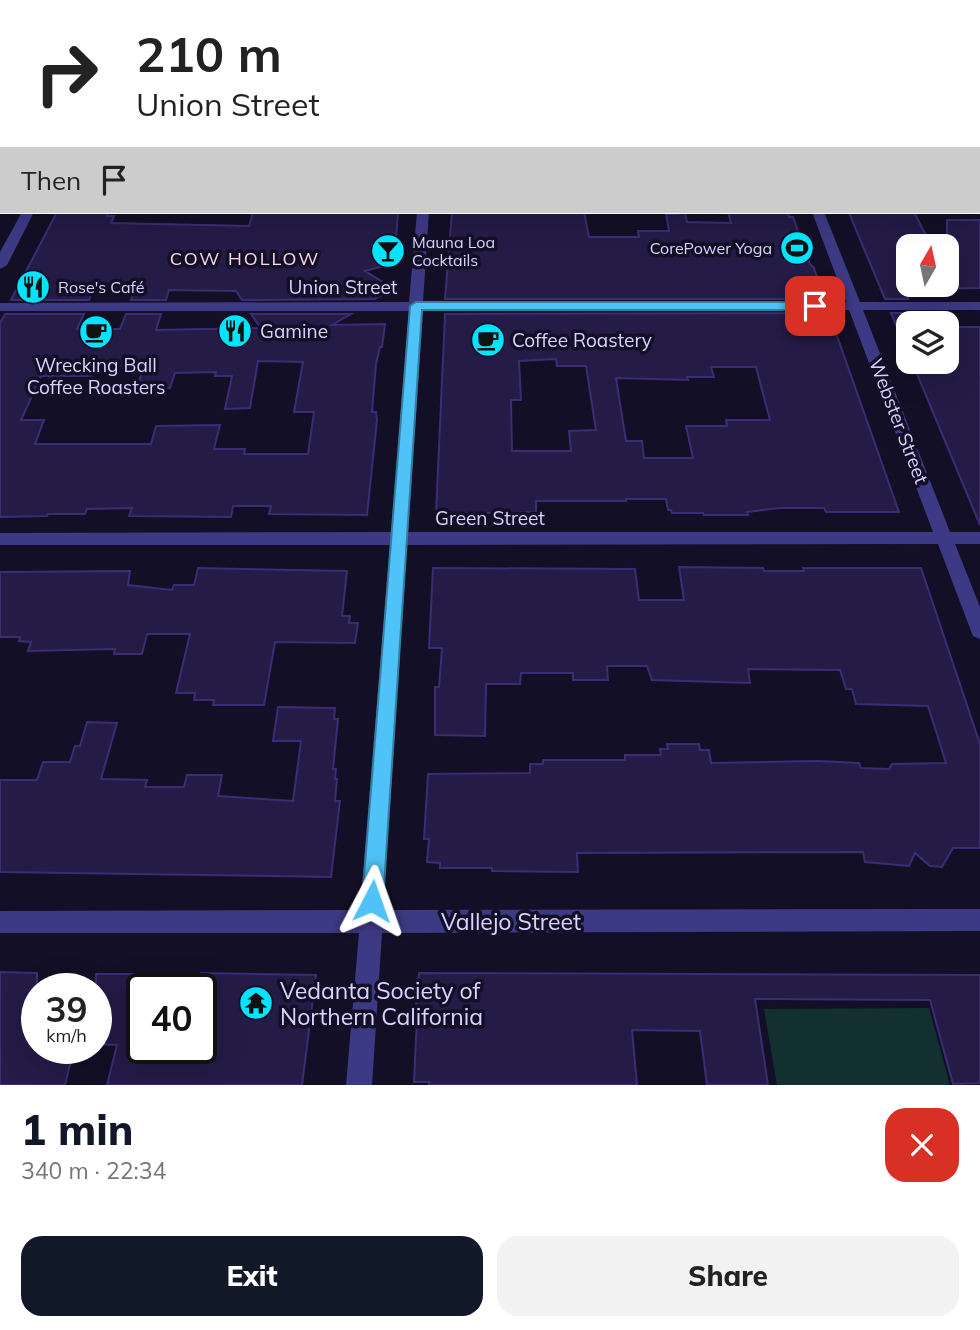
<!DOCTYPE html>
<html lang="en">
<head>
<meta charset="utf-8">
<style>
  body { margin:0; font-family:Mulish,sans-serif; background:#f2f2f2; color:#222; height:100vh; display:flex; flex-direction:column; font-size:26px; white-space:nowrap }
  * { box-sizing:border-box; margin:0 }
  p { font-size:23px; color:#767676 }
  .icon { flex:none; width:38px; height:38px; fill:none; stroke:currentColor; stroke-width:2; stroke-linecap:round; stroke-linejoin:round }
  .map { position:relative; height:1085px; overflow:hidden }
  .panel { display:flex; flex-direction:column; background:#fff; flex:1 }
  .panel>* { flex:none }
  .top-card { position:absolute; left:0px; top:0px; width:980px; height:214px; box-shadow:0 7px 28px #0002; background:#fff; color:#222; overflow:hidden }
  .needle { width:46px; rotate:9deg }
  .tools { position:absolute; left:896px; top:234px; display:grid; gap:14px }
  .tools a { display:grid; place-items:center; width:63px; height:63px; border-radius:14px; background:#fff; box-shadow:0 7px 28px #0002; font-size:35px }
  .speed { position:absolute; left:21px; top:973px; display:flex; gap:14px; font-size:35px; font-weight:700; text-align:center }
  .speed>* { display:grid; place-content:center; width:91px; height:91px; border-radius:50%; background:#fff; box-shadow:0 7px 28px #0002; line-height:1 }
  .speed small { font-size:18px; font-weight:400 }
  .speed .limit { border:4px solid #111; border-radius:10px; background:#fff; color:#111 }
  .pin { position:absolute; display:grid; place-items:center; width:60px; height:60px; color:#fff; margin:-30px; border-radius:14px; box-shadow:0 4px 10px #0006 }
  .me { position:absolute; width:77px; margin:-38px; rotate:4deg; stroke-linejoin:round; filter:drop-shadow(0 0 5px #0008) }
  .turn { display:flex; align-items:center; gap:24px; height:147px; padding:0 21px; font-size:32px }
  .turn .icon { width:91px; height:91px; stroke-width:2.5 }
  .turn b { display:block; font-size:49px; line-height:60px }
  .then { display:flex; align-items:center; height:66px; padding:0 21px; background:#0003; gap:14px; font-size:26px }
  .round { display:grid; place-items:center; flex:none; width:74px; height:74px; border-radius:21px; background:#f2f2f2 }
  .summary { display:flex; align-items:center; justify-content:space-between; height:119px; padding:0 21px }
  h1 { font-size:42px; font-weight:800; line-height:52px; color:#111827 }
  .button { display:flex; gap:14px; margin-top:auto; padding:14px 21px }
  .button a { flex:1; height:80px; border-radius:21px; background:#111827; color:#fff; font-size:28px; font-weight:800; line-height:80px; text-align:center }
  .button a+a { background:#f2f2f2; color:#222 }
  .map>svg:first-child { display:block }
  .green { fill:#12302f }
  .building { fill:#241b47; stroke:#3b2d73; stroke-width:2; fill-rule:evenodd }
  .lines { fill:none; stroke-linecap:round; stroke-linejoin:round }
  .minor { fill:#3d3a85; fill-rule:evenodd }
  .route { fill:#4fc3f7; stroke:#337fa1; stroke-width:2 }
  .labels { text-anchor:middle; dominant-baseline:central; stroke-width:7; stroke-linejoin:round; paint-order:stroke }
  .far-poi-label { font-size:16px; fill:#d9d4ff; stroke:#130f26; text-anchor:start }
  .far-neighbourhood-label { font-size:18px; letter-spacing:2px; fill:#ffd6f0; stroke:#130f26 }
  .street-label { font-size:19px; fill:#d9d4ff; stroke:#130f26 }
  .poi-label { font-size:19px; fill:#d9d4ff; stroke:#130f26; text-anchor:start }
  .near-street-label { font-size:23px; fill:#d9d4ff; stroke:#130f26 }
  .near-poi-label { font-size:23px; fill:#d9d4ff; stroke:#130f26; text-anchor:start }
</style>
</head>
<body>
<div class="map">
<svg width="980" height="1085" viewBox="0 0 980 1085">
  <rect width="100%" height="100%" fill="#130f26"/>
  <path class="green" d="M929,1008L950,1085H777L764,1009Z"/>
  <path class="building" d="M57,212H109L107,216H114L111,223L249,226L253,212H396L398,213L394,263L365,271L394,289L375,299L242,300L236,291L169,290L166,300H131L134,291H93L89,300H11Z
    M452,212H584L589,237H639L638,231H669L666,214L685,213L687,222L731,223L728,212H788L789,217H793L810,264L814,268L824,299H445Z
    M914,212L932,247H908V285H947V220H980V288L916,289L908,290V299H885L849,213Z
    M829,313L899,512H826L824,508H779L747,512L748,515H704L703,513H672L671,510H668L666,499H626V501H536V512L436,514L445,314ZM556,359L557,366H586L596,430L569,431L571,451H512L511,400H521L519,361ZM711,367H756L770,420H726L727,426H686L693,458H644L642,441H626L616,378L688,380L687,377H714Z
    M891,313H908V353Z
    M5,314H84L77,329H120L126,314H161L156,330L261,328L251,314H351L332,325L385,324L382,347H380L376,364L372,412H376L377,420L367,515L269,514L271,506H233L231,517L129,516L132,508L87,509L85,514H48L47,516L0,517V323ZM258,361L303,362L294,412H314L308,454H244L245,449H214L220,425L156,426L151,444H35L44,420H21L41,376H92L95,366H144L139,381H143L141,385H152L151,388H170L175,373L216,372L215,376H232L225,409L250,408Z
    M947,327H980V525L912,362H947Z
    M679,567L763,568L764,571H804L803,568H921L980,744V848H953L942,867L930,866L915,853L909,866L865,862L863,852L577,853L578,872L492,871V868H440V863L427,862L429,839H424L428,774L530,773V764H543V760H625V755H661L660,749H668L667,744H699L700,750H709L711,763L817,761L859,763L861,768L889,769L892,764L946,763L928,706L856,704L852,689H846L840,670L748,669L750,683L652,680L647,666H607L608,680H573V673H521L520,684H486L485,736L435,735V687H439L442,648H429L433,568L635,569L639,600H684Z
    M198,568L347,571L342,616H350L349,623H358L355,643L275,642L264,705H213L214,700H194L195,693H176L190,634H147L142,654H114L115,649L28,651L31,642L19,641L20,637H0V572L130,571L128,585L172,590L174,585H194Z
    M278,707L335,708L334,719H338L333,769H336L335,779H337L335,801H340L331,877L0,872V780H37L43,762H70L75,746H80L87,722L117,723L101,779L147,780L145,787H184L187,775H222L218,796L293,801L301,741H273Z
    M0,972L37,973V1048H74L65,1085H0Z
    M201,973L316,975L302,1085H107L117,1045L96,1044V974H142V1048H201Z
    M419,973L980,975V1083L953,1084L930,1000L755,999L768,1085H707L700,1031L632,1030L637,1085H429V1082H414L417,1016L415,1017Z"/>
  <g class="lines">
    <path class="minor" d="M0,0H144L145,1L0,4Z
      M434,0H444V2H434Z
      M732,0H742V2H732Z
      M978,34H980V40H978Z
      M0,35H2V41H0Z
      M978,86H980V92H978Z
      M978,146H980V154H978Z
      M0,147H2V155H0Z
      M22,212H34L7,265L0,269V252Z
      M417,212H429L423,302H846L812,212H824L860,302H980V310H863L950,532H980V544H955L980,607V639L973,636L971,631L938,544L407,545L383,910L980,909V931L382,933L372,1085H346L359,933H0V911L360,910L390,545H0V533L391,532L409,311H0V303L409,302ZM849,310L933,532H408L423,311Z"/>
  </g>
  <path class="route" d="M416,302H815L822,306L815,310H422L383,901L380,908L372,911L365,908L362,901L410,306Z"/>
  <defs>
    <g id="stadium-disc" transform="scale(1.75)"><circle r="9.5" fill="#00e5ff" stroke="#130f26"/><path d="M0-5a6.5 5 0 1 0 0 10a6.5 5 0 1 0 0-10ZM-3.5-1.8h7v3.6h-7Z" fill="#111"/></g>
    <g id="bar-disc" transform="scale(1.75)"><circle r="9.5" fill="#00e5ff" stroke="#130f26"/><path d="M-6-5H6L.8 .8V4.5H3.5V6h-7V4.5H-.8V.8Z" fill="#111"/></g>
    <g id="restaurant-disc" transform="scale(1.75)"><circle r="9.5" fill="#00e5ff" stroke="#130f26"/><path d="M-5-6h1v4h1v-4h1v4h1v-4h1v5L-1.5 .5V6h-2V.5L-5-1ZM5-6V6H3V1.5H1.5Q1.5-4 5-6Z" fill="#111"/></g>
    <g id="cafe-disc" transform="scale(1.75)"><circle r="9.5" fill="#00e5ff" stroke="#130f26"/><path d="M-5.5-4.5H6V0H3Q3 3.5 0 3.5H-2.5Q-5.5 3.5-5.5 0ZM3-3.2v2h1.7v-2ZM-6 4.5H4V6H-6Z" fill="#111"/></g>
    <g id="temple-disc" transform="scale(1.75)"><circle r="9.5" fill="#00e5ff" stroke="#130f26"/><path d="M0-6L5-2H3V0L6.5 2.5H4V6H1.5V3h-3V6H-4V2.5H-6.5L-3 0V-2H-5Z" fill="#111"/></g>
  </defs>
  <g fill-rule="evenodd">
    <use href="#stadium-disc" x="797" y="248"/>
    <use href="#bar-disc" x="388" y="251"/>
    <use href="#restaurant-disc" x="33" y="287"/>
    <use href="#restaurant-disc" x="235" y="331"/>
    <use href="#cafe-disc" x="96" y="332"/>
    <use href="#cafe-disc" x="488" y="340"/>
    <use href="#temple-disc" x="256" y="1003"/>
  </g>
  <g class="labels">
    <g class="far-poi-label">
      <text x="412" y="242">Mauna Loa<tspan x="412" dy="18">Cocktails</tspan></text>
      <text x="772" y="248" text-anchor="end">CorePower Yoga</text>
      <text x="58" y="287">Rose's Café</text>
    </g>
    <g class="far-neighbourhood-label">
      <text x="245" y="258">COW HOLLOW</text>
    </g>
    <g class="street-label">
      <text x="343" y="287">Union Street</text>
      <text transform="translate(899 421) rotate(69)">Webster Street</text>
      <text x="490" y="518">Green Street</text>
    </g>
    <g class="poi-label">
      <text x="260" y="331">Gamine</text>
      <text x="512" y="340">Coffee Roastery</text>
      <text x="96" y="365" text-anchor="middle">Wrecking Ball<tspan x="96" dy="22">Coffee Roasters</tspan></text>
    </g>
    <g class="near-street-label">
      <text x="511" y="921">Vallejo Street</text>
    </g>
    <g class="near-poi-label">
      <text x="280" y="990">Vedanta Society of<tspan x="280" dy="26">Northern California</tspan></text>
    </g>
  </g>
</svg>
<div class="tools">
<a><svg class="needle" viewBox="-14 -14 28 28"><path d="M0-13l5 13h-10z" fill="#e53935"/><path d="M0 13l5-13h-10z" fill="#767676"/></svg></a>
<a><svg class="icon" aria-label="layers" viewBox="0 0 24 24"><path d="M12 4l9 5-9 5-9-5zM3 14l9 5 9-5"/></svg></a>
</div>
<div class="speed"><div>39<small>km/h</small></div><div class="limit">40</div></div>
<div class="pin" style="left:815px;top:306px;background:#d93025"><svg class="icon" aria-label="arrive" viewBox="0 0 24 24"><path d="M6 21V4h12l-3 4 3 4H6"/></svg></div>
<svg class="me" style="left:372px;top:901px" viewBox="-20 -20 40 40"><path d="M0-17L14 15 0 8-14 15z" fill="#4fc3f7" stroke="#fff" stroke-width="4"/></svg>
<div class="top-card">
<div class="turn"><svg class="icon" aria-label="right" viewBox="0 0 24 24"><path d="M7 20v-9h11M14 6l5 5-5 5"/></svg><div><b>210 m</b>Union Street</div></div>
<div class="then">Then<svg class="icon" aria-label="arrive" viewBox="0 0 24 24"><path d="M6 21V4h12l-3 4 3 4H6"/></svg></div>
</div>
</div>
<section class="panel">
<div class="summary"><div><h1>1 min</h1><p>340 m · 22:34</p></div><a class="round" style="background:#d93025;color:#fff"><svg class="icon" aria-label="close" viewBox="0 0 24 24"><path d="M6 6l12 12M18 6L6 18"/></svg></a></div>
<div class="button"><a>Exit</a><a>Share</a></div>
</section>
</body>
</html>
